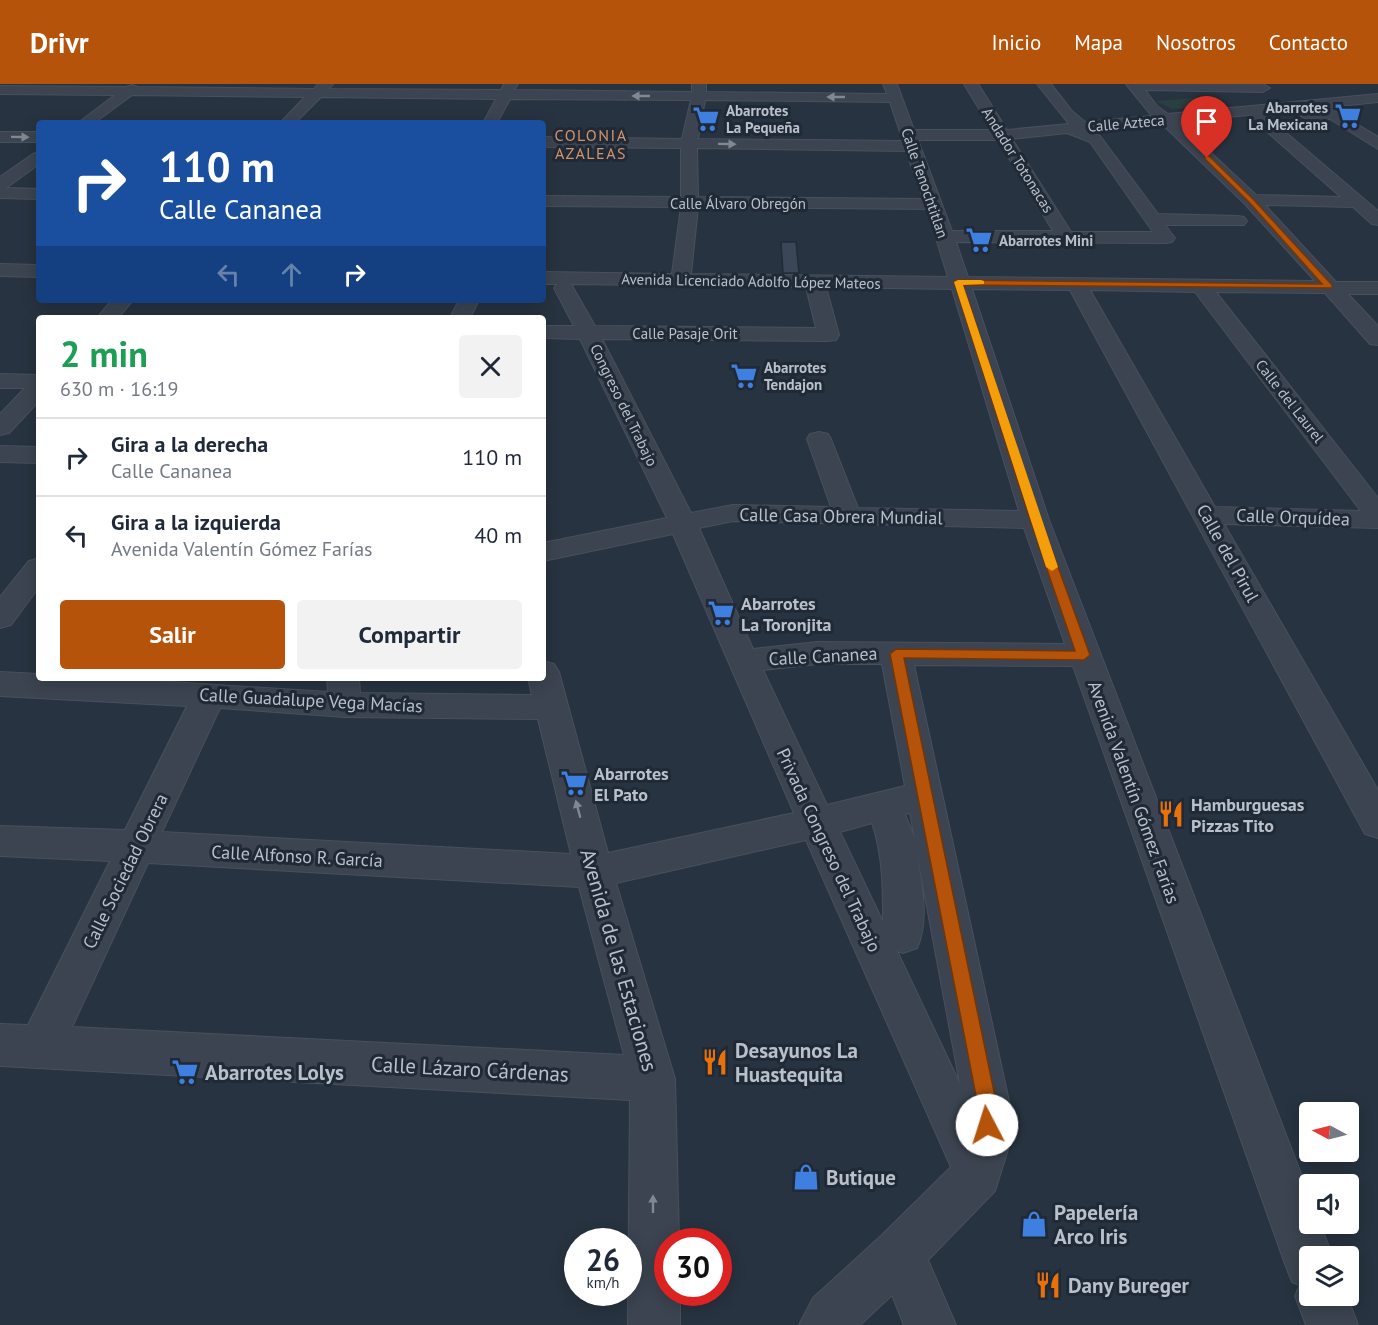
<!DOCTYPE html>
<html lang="es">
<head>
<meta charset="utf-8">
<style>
  body { margin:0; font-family:"PT Sans",sans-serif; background:#f2f2f3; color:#1f2937; height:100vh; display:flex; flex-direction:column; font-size:22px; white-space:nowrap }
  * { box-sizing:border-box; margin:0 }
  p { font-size:20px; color:#747a83 }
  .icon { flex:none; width:33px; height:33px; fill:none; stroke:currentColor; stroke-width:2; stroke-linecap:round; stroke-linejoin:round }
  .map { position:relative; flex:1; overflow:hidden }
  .panel { position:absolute; left:36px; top:231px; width:510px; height:366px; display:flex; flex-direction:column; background:#fff; border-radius:6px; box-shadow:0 3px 15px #0003 }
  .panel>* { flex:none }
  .guide { position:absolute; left:36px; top:36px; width:510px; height:183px; border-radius:6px; box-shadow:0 3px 15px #0003; background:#1a4fa0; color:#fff; overflow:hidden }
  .needle { width:39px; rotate:277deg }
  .tools { position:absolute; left:1299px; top:1018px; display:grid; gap:12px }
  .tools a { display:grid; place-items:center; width:60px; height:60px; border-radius:6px; background:#fff; box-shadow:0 3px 15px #0003; font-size:30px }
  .speed { position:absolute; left:564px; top:1144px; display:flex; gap:12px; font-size:30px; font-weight:700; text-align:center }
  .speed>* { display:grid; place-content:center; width:78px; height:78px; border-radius:50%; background:#fff; box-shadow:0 3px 15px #0003; line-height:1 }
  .speed small { font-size:15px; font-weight:400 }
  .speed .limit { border:9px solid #d22; background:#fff; color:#111 }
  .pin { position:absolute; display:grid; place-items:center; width:51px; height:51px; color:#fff; margin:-62px -26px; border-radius:50% 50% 50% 0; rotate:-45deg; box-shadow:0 0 6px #0007 }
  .pin .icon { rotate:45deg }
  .me { position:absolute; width:66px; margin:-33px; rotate:355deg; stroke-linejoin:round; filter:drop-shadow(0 0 4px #0008) }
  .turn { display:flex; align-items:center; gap:21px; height:126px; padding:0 24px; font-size:27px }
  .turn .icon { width:78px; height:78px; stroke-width:2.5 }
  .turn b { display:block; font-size:42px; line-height:51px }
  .lanes { display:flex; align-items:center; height:57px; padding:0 24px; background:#0003; justify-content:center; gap:30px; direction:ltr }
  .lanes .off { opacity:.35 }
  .round { display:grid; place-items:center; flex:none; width:63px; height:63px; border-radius:6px; background:#f2f2f3 }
  .summary { display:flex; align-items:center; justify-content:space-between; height:102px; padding:0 24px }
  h1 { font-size:36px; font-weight:700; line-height:45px; color:#1e9e55 }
  .cta { display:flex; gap:12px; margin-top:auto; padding:12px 24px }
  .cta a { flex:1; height:69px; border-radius:6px; background:#b45309; color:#fff; font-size:24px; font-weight:700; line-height:69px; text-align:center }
  .cta a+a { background:#f2f2f3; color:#1f2937 }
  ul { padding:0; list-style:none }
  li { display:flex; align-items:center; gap:18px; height:78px; padding:0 24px; border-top:2px solid #e0e1e3 }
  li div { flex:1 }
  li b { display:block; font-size:22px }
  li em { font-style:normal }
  header { display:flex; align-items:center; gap:36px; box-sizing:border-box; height:84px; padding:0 30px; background:#b45309; color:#fff }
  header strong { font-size:28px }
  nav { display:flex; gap:33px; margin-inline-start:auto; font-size:21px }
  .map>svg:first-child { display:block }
  .green { fill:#293f41 }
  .building { fill:#394756; stroke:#222b38; stroke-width:1.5 }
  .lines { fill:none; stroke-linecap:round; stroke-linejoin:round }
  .minor-casing { stroke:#48505d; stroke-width:2 }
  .minor { fill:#3b4450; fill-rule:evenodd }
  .oneway { fill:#808894 }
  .route { fill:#b45309; stroke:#753606; stroke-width:1.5 }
  .slow { fill:#f59e0b }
  .labels { text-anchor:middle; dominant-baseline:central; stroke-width:6; stroke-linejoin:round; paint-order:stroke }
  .far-poi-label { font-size:15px; font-weight:bold; fill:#b8c0cb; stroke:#202936; text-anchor:start }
  .far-street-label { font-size:15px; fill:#b8c0cb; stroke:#202936 }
  .far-neighbourhood-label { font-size:16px; letter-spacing:1.5px; fill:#d2956b; stroke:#202936 }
  .street-label { font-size:18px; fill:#b8c0cb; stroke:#202936 }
  .poi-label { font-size:18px; font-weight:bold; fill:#b8c0cb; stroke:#202936; text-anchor:start }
  .near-street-label { font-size:21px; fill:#b8c0cb; stroke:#202936 }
  .near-poi-label { font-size:21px; font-weight:bold; fill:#b8c0cb; stroke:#202936; text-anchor:start }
</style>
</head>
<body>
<header>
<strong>Drivr</strong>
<nav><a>Inicio</a><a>Mapa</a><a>Nosotros</a><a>Contacto</a></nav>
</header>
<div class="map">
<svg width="1378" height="1241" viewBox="0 0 1378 1241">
  <rect width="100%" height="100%" fill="#273340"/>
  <path class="green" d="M1203,13L1220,21L1172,25L1156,17Z"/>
  <path class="building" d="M781,158H796L799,189H783Z"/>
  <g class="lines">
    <g class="minor-casing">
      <path id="minor" d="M318,0H333L329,5L501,6L504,0H518L514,6L692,8V0H706V8L887,10L883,0H897L914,46H992L964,0H978L1007,46L1069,40L1037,0H1051L1072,27L1085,38L1152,32L1126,0H1263L1270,4L1263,8L1145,6L1157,22L1168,30L1378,10V18L1264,30L1378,127V141L1372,140L1353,123L1265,121L1336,198H1378V210H1348L1378,242V261L1370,260L1325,209L1216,208L1378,414V444L1224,440L1378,706V754L1365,750L1070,206L972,205L1049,436L1310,1113V1140H1320L1333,1173H1310V1212H1347L1358,1241H1306L1295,1212L1300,1201L1292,1198L1285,1180L1073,582L914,581L1010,1022V1059L995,1107L928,1176L956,1241H904L892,1211L860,1241H799L813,1214L882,1151L951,1083L806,756L616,799L675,995L679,1158H668V1209H680V1241H628L630,1016L0,982V940L28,941L110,777L0,772V742L125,746L187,622L0,612V588L39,590V594H109L328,608L327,594H359L360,609L532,611L528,594H543V577L554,580L559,588L608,769L794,729L673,450L543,477V459L667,434L580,255L543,254V242H574L554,204L557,200H543V188L672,190L681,123L543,122V112L681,113V64L543,63V53L682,55L691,16L510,15L497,39H483L496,15L321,13L295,39H280L305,13L132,11L94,39H78L115,11L0,10V2L126,3L132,1L138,3L314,5ZM705,16L890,18L903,57L698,55ZM1248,31L1341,113L1256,111L1178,38ZM1162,40L1245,120L1315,197L968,193L956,158L1166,159L1172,158L1175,154L1165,141H1244L1247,137L1244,133L1238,132L1158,130L1100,52L1088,47ZM1067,49L1090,58L1153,148H1071L1012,55ZM918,56H998L1053,147H952ZM697,64L906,67L923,115L698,113ZM698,123L927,125L948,193L691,190ZM571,200L806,203L816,244L595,242ZM826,203L952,205L1019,427L858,424L831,355L828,350L819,348L810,350L807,355L831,423L733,421L691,429L602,255L828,257L836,256L839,251ZM1090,206L1195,208L1361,427L1215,423ZM733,437L1024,444L1065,560L818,558L753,565L699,444ZM818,580H882L905,702L827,721L763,586ZM220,624L345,633L538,635L571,770L162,748ZM910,729L915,755L905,730ZM872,739C883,771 883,804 883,838L840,748ZM917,769L960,1000L897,867L903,869L917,864C930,837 921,798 917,769ZM148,779L579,803L624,971L72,943Z
        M1333,26L1378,53V65L1330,35L1308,36L1301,32L1308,28Z
        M0,48H39V58H0Z
        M39,68V80L6,104L39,105V115L0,114V93L33,70Z
        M0,180L39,181V193L0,192Z
        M112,216H133L118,234H97Z
        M459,216H479L470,234H450Z
        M0,290L39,291V317L9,349L0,351V330L25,304H0Z
        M0,362L39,363V379L0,378Z
        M39,474V503L11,541L0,544V513L29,477Z"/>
    </g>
    <use href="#minor" class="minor"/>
  </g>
  <defs><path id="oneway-solid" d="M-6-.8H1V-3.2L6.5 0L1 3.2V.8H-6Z" transform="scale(1.5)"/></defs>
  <g class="oneway">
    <use href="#oneway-solid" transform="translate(641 12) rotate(-180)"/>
    <use href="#oneway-solid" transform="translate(836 13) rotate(-180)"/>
    <use href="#oneway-solid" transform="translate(20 53) rotate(1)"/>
    <use href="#oneway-solid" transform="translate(727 60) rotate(1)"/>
    <use href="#oneway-solid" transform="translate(578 725) rotate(-105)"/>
    <use href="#oneway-solid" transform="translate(653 1120) rotate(-90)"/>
  </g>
  <path class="route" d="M1205,72H1209L1253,115L1332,201V204L963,201L1041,436L1090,571L1084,576L904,574L997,1022V1041L994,1048L987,1050L981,1048L978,1041V1022L890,570L896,565L1075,567L1030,436L954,198L958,196L1322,200L1249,118L1205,75Z"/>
  <path class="slow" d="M981,196L984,197V200L963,201L1058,483L1052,487L1046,483L954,198L958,196Z"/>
  <defs>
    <g id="supermarket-bare" transform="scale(2.07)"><path d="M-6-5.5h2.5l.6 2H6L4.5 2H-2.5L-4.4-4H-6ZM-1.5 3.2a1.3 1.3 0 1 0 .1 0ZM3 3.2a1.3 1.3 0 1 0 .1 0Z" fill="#3f7fe0" stroke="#202936" stroke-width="2.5" paint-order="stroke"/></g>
    <g id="restaurant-bare" transform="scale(2.07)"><path d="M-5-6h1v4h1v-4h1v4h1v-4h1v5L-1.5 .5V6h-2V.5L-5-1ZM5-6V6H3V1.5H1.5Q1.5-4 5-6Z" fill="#e8710a" stroke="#202936" stroke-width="2.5" paint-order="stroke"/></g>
    <g id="shop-bare" transform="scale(2.07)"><path d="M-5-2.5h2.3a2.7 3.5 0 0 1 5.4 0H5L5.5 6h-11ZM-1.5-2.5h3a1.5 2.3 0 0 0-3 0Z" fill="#3f7fe0" stroke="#202936" stroke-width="2.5" paint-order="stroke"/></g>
  </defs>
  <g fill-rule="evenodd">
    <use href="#supermarket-bare" x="1348" y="32"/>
    <use href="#supermarket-bare" x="706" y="35"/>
    <use href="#supermarket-bare" x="979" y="156"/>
    <use href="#supermarket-bare" x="744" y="292"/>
    <use href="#supermarket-bare" x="721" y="529"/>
    <use href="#supermarket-bare" x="574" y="699"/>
    <use href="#restaurant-bare" x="1171" y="730"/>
    <use href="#restaurant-bare" x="715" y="978"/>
    <use href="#supermarket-bare" x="185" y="988"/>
    <use href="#shop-bare" x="806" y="1093"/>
    <use href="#shop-bare" x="1034" y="1140"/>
    <use href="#restaurant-bare" x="1048" y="1201"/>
  </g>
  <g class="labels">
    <g class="far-poi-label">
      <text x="1328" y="23" text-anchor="end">Abarrotes<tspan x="1328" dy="17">La Mexicana</tspan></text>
      <text x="726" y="26">Abarrotes<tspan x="726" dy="17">La Pequeña</tspan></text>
      <text x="999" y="156">Abarrotes Mini</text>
      <text x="764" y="283">Abarrotes<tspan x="764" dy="17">Tendajon</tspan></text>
    </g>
    <g class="far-street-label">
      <text transform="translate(1126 39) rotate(-5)">Calle Azteca</text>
      <text transform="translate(1018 76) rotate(58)">Andador Totonacas</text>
      <text transform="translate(925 99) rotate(71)">Calle Tenochtitlan</text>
      <text x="738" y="119">Calle Álvaro Obregón</text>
      <text transform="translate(751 197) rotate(1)">Avenida Licenciado Adolfo López Mateos</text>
      <text x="685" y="249">Calle Pasaje Orit</text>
      <text transform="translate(1290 317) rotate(52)">Calle del Laurel</text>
      <text transform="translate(624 321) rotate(64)">Congreso del Trabajo</text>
    </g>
    <g class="far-neighbourhood-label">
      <text x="591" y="51">COLONIA<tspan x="591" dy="18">AZALEAS</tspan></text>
    </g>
    <g class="street-label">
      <text transform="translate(841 432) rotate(1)">Calle Casa Obrera Mundial</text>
      <text transform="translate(1293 433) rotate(2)">Calle Orquídea</text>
      <text transform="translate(1228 469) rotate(61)">Calle del Pirul</text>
      <text transform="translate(823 572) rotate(-3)">Calle Cananea</text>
      <text transform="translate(311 616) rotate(3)">Calle Guadalupe Vega Macías</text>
      <text transform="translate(1134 708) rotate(70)">Avenida Valentín Gómez Farías</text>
      <text transform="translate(829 766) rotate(65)">Privada Congreso del Trabajo</text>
      <text transform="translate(297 772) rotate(3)">Calle Alfonso R. García</text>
      <text transform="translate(125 787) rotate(-64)">Calle Sociedad Obrera</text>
    </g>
    <g class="poi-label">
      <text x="741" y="519">Abarrotes<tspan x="741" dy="21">La Toronjita</tspan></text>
      <text x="594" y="689">Abarrotes<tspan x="594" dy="21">El Pato</tspan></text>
      <text x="1191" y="720">Hamburguesas<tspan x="1191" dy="21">Pizzas Tito</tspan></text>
    </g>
    <g class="near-street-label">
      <text transform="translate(619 876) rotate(74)">Avenida de las Estaciones</text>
      <text transform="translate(470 985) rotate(3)">Calle Lázaro Cárdenas</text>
    </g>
    <g class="near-poi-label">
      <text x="735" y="966">Desayunos La<tspan x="735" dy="24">Huastequita</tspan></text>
      <text x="205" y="988">Abarrotes Lolys</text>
      <text x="826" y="1093">Butique</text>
      <text x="1054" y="1128">Papelería<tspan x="1054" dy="24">Arco Iris</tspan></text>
      <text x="1068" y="1201">Dany Bureger</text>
    </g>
  </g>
</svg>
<div class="tools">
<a><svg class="needle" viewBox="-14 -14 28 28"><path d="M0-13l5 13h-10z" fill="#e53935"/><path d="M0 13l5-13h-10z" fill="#747a83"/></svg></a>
<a><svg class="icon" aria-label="sound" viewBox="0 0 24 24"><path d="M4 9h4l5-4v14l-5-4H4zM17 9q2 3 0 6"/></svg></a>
<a><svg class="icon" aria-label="layers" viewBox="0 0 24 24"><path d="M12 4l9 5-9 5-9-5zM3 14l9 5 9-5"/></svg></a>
</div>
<div class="speed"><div>26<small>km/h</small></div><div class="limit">30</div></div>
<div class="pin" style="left:1207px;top:74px;background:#d93025"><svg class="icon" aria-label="arrive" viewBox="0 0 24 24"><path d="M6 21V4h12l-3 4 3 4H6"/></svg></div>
<svg class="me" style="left:987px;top:1041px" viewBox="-20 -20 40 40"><circle r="19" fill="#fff"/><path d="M0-13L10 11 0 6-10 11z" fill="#b45309"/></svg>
<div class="guide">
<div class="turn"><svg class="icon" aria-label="right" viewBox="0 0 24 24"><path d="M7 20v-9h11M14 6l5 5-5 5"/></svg><div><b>110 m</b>Calle Cananea</div></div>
<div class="lanes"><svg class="icon off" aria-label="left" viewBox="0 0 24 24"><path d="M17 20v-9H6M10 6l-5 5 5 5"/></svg><svg class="icon off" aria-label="ahead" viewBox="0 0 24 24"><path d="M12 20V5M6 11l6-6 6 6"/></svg><svg class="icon" aria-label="right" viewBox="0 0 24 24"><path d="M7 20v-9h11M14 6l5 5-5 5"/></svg></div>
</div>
<section class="panel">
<div class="summary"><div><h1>2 min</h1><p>630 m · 16:19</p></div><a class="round"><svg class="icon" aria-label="close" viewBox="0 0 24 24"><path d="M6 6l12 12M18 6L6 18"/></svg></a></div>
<ul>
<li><svg class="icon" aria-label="right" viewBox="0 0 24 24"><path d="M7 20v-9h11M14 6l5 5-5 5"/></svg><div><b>Gira a la derecha</b><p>Calle Cananea</p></div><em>110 m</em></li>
<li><svg class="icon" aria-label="left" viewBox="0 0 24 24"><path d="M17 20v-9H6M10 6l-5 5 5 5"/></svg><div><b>Gira a la izquierda</b><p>Avenida Valentín Gómez Farías</p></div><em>40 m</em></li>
</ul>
<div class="cta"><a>Salir</a><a>Compartir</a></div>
</section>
</div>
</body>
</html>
